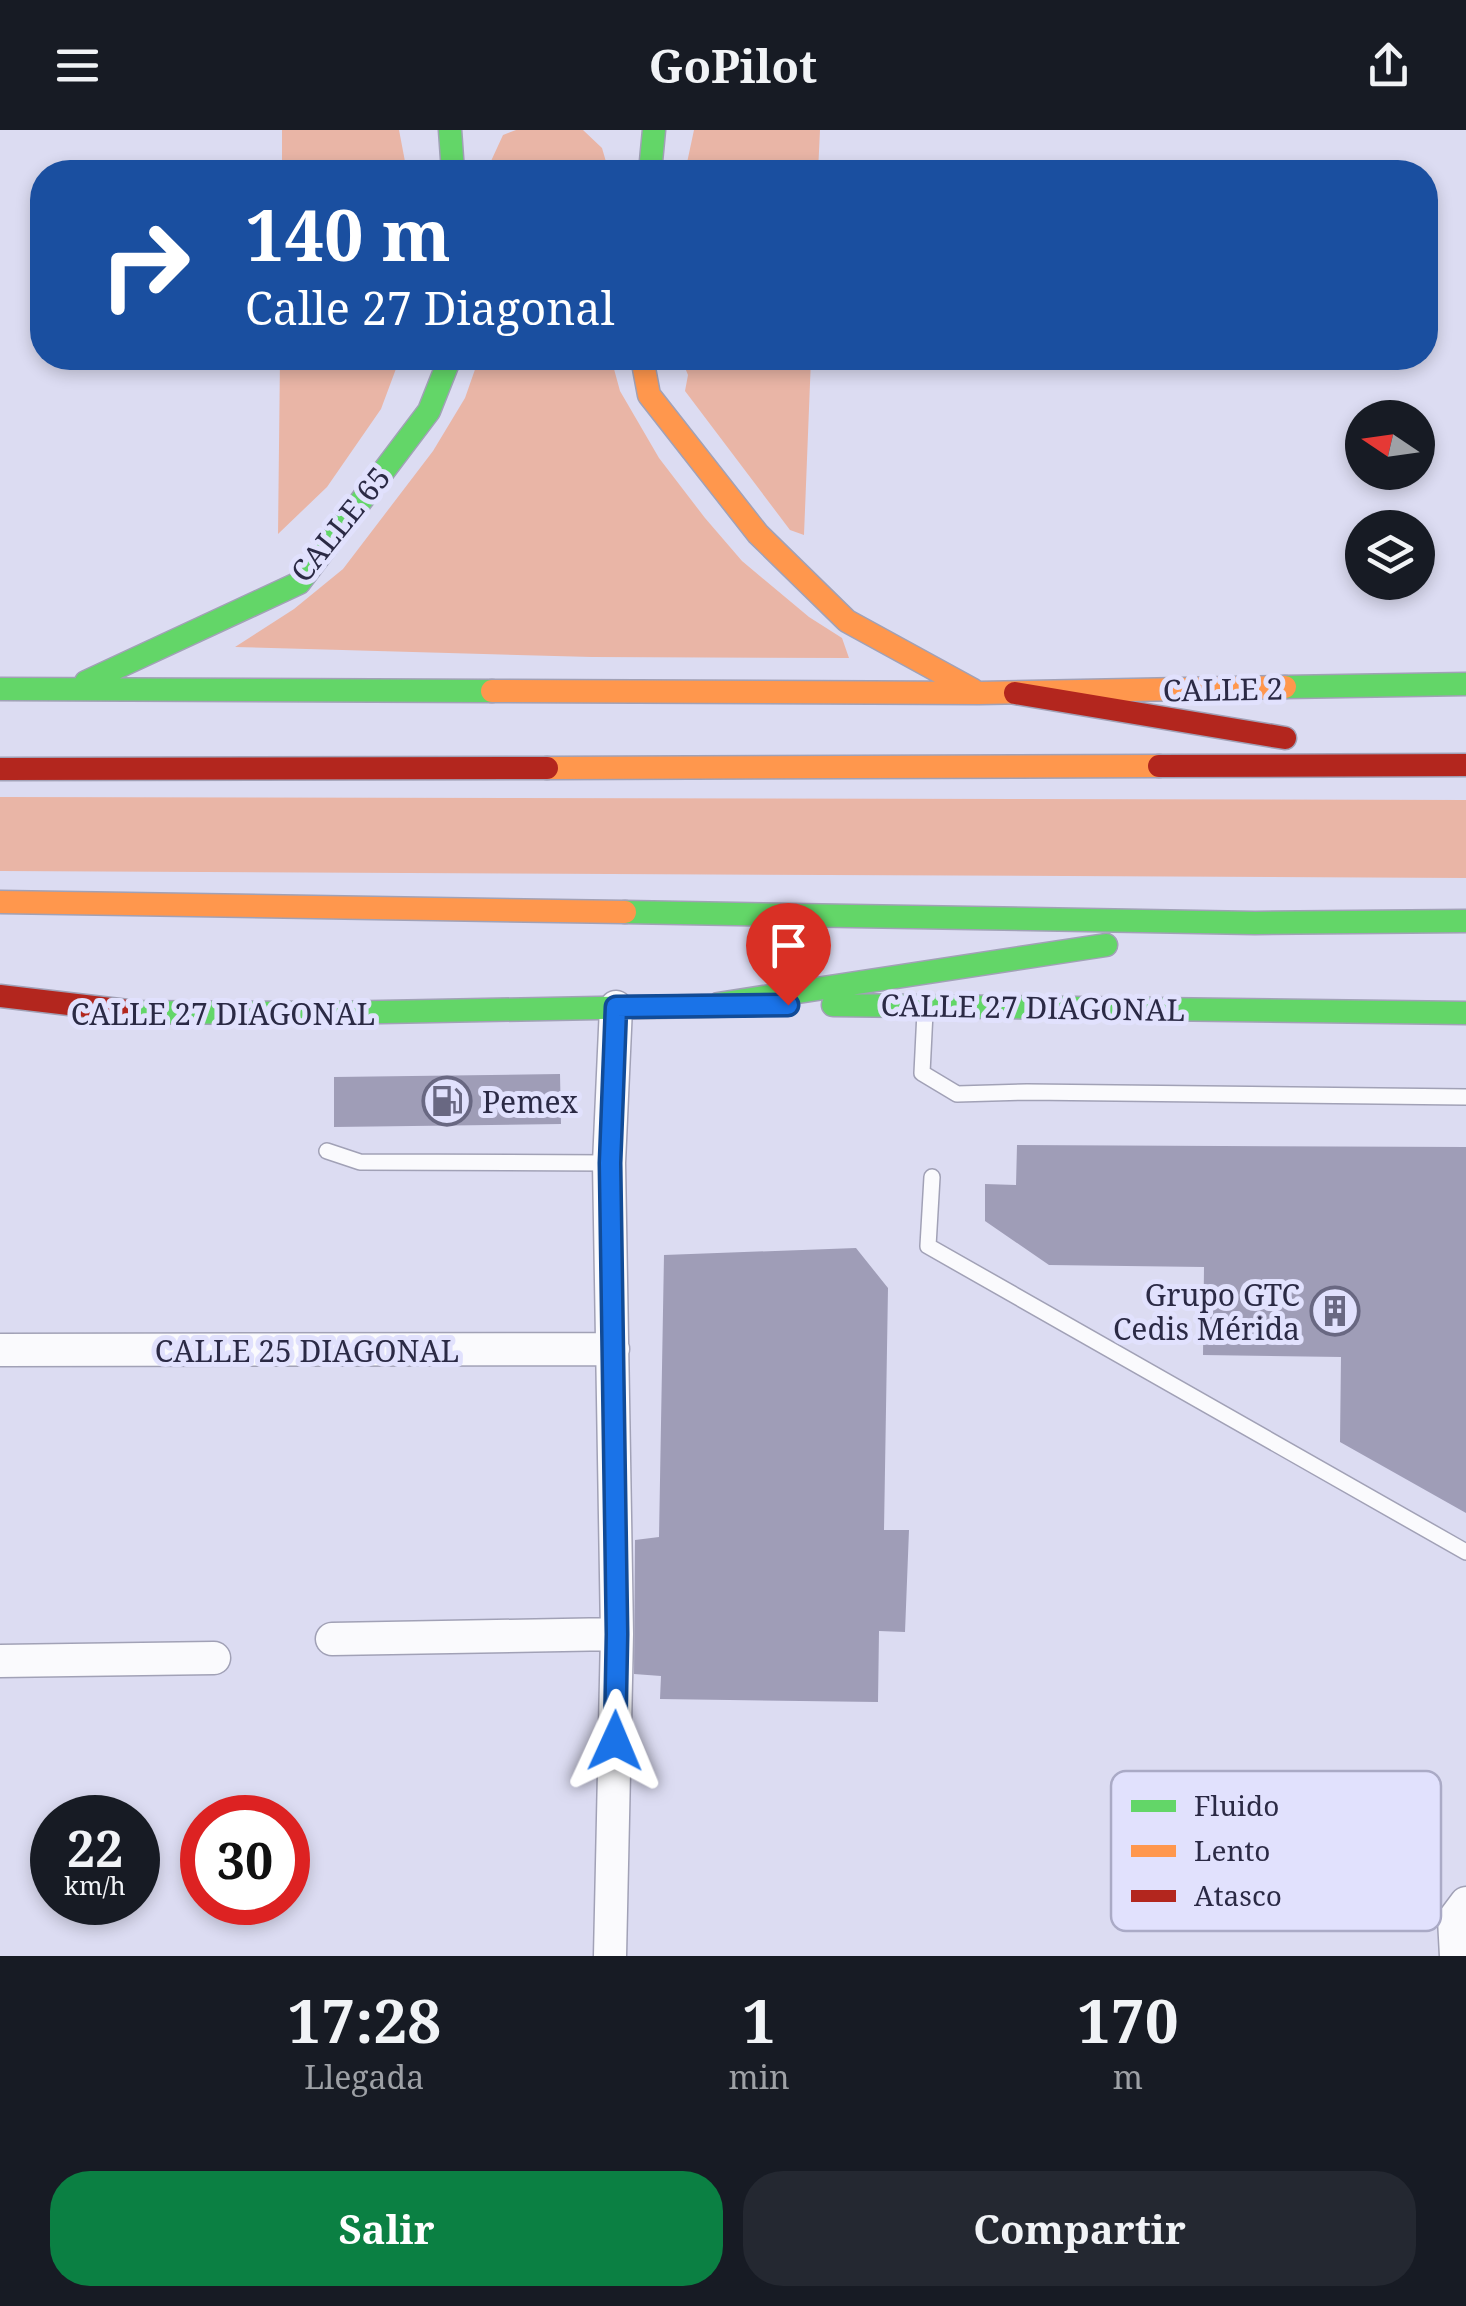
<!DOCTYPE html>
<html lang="es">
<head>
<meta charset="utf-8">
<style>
  body { margin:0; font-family:"Noto Serif",serif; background:#242831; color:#f1f3f6; height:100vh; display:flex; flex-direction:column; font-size:38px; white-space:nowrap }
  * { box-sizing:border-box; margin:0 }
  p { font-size:32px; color:#9ea1a6 }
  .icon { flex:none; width:55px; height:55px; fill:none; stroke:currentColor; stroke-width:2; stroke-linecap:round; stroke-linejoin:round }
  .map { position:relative; height:1826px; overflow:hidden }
  .sheet { display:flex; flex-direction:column; background:#171b24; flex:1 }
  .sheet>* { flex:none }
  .top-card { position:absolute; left:30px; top:30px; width:1408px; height:210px; border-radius:40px; box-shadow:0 5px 15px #0003; background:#1a4fa0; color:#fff; overflow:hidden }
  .needle { width:65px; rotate:283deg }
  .buttons { position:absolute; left:1345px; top:270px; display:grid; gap:20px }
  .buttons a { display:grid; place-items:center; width:90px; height:90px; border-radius:50%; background:#171b24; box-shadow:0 5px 15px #0003; font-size:50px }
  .speed { position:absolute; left:30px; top:1665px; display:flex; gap:20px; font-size:50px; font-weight:700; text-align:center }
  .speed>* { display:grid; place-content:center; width:130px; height:130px; border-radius:50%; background:#171b24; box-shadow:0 5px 15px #0003; line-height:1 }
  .speed small { font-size:25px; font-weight:400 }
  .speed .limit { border:15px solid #d22; background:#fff; color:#111 }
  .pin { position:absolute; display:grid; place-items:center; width:85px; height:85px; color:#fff; margin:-102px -42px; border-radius:50% 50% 50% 0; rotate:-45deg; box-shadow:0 0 10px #0007 }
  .pin .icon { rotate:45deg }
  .me { position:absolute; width:110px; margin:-55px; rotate:1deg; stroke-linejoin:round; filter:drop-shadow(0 0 8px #0008) }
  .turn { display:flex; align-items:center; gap:35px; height:210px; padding:0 50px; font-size:45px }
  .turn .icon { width:130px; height:130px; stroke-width:2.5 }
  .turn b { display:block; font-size:70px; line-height:85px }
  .eta { display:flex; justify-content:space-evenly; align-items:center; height:170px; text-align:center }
  .eta b { font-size:60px; font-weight:700; line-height:70px }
  .primary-button { display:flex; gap:20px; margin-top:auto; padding:20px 50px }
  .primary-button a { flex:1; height:115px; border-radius:40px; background:#0b8043; color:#fff; font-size:40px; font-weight:700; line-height:115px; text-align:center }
  .primary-button a+a { background:#242831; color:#f1f3f6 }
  header { display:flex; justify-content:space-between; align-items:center; height:130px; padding:0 50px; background:#171b24; font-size:45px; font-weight:700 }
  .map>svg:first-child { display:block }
  .green { fill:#e9b5a6 }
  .building { fill:#9f9db7 }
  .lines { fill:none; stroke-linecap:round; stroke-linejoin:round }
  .lane-casing { stroke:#a1a1b6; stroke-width:18 }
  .street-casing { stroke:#a1a1b6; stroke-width:35 }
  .fast-casing { stroke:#a1a1b6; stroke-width:25 }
  .slow-casing { stroke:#a1a1b6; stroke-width:25 }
  .jam-casing { stroke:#a1a1b6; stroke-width:25 }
  .lane { stroke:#fafafd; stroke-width:15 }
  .street { stroke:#fafafd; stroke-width:32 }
  .fast { stroke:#63d668; stroke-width:22 }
  .slow { stroke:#ff974d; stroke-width:22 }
  .jam { stroke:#b3261e; stroke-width:22 }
  .route-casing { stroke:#114b97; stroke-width:25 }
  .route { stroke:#1a73e8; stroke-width:18 }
  .labels { text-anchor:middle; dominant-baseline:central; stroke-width:10; stroke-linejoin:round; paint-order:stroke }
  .street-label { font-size:30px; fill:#2b2a45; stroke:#e1e1fd }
  .poi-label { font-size:30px; fill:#2b2a45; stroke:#e1e1fd; text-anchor:start }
  .key { fill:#e1e1fd; stroke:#aaaac6; stroke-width:2.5 }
  .key-label { font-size:28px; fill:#2b2a45 }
</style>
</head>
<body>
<header><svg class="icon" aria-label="menu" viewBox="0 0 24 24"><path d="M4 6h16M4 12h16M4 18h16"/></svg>GoPilot<svg class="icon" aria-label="share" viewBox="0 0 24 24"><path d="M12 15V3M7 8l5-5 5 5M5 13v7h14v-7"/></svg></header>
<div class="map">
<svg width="1466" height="1826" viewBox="0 0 1466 1826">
  <rect width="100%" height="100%" fill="#dcdcf2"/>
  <path class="green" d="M282,0H399L407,42H282Z
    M516,0H583L602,18L609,42H486L503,5Z
    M694,0H820L818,42H685Z
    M280,228H400L381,279L327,357L278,404Z
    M479,228H611L620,261L659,328L705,388L742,431L809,487L842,508L849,528L592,527L235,517L294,479L343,439L433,321L465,268Z
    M681,228H811L804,405L790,400L685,261L688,245Z
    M0,667L1466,670V748L0,741Z"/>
  <path class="building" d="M560,944L561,994L334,997V947Z
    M1017,1015L1466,1017V1383L1340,1312L1341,1227L1203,1225L1204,1137L1049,1135L985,1091V1054L1016,1055Z
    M856,1118L888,1158L884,1400H909L905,1502L879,1501L878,1572L660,1569L661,1546L634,1544L635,1410L659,1407L664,1125Z"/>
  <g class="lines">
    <g class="lane-casing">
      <path id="lane" d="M925,882L922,943L957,964L1027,962L1466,967
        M327,1021L360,1032L609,1033
        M932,1047L928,1116L1466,1422"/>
    </g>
    <g class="street-casing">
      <path id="street" d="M0,1220L613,1219
        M332,1509L617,1504
        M0,1531L214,1528
        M610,1826L617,1504L609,1033L616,877
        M1456,1826L1454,1789L1466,1773"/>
    </g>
    <g class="fast-casing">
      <path id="fast" d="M450,0L453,42
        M650,42L654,0
        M86,552L299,453L429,281L450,228
        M1285,557L1466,554
        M0,559L492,561
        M625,782L1255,793L1466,791
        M718,874L1106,815
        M833,875L1466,883
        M93,882L331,883L754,875"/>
    </g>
    <g class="slow-casing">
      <path id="slow" d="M642,228L649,265L758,404L847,491L973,560
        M492,561L979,563L1285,557
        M547,638L1159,636
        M0,772L625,782"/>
    </g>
    <g class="jam-casing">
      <path id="jam" d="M1015,563L1285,608
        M1159,636L1466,635
        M0,639L547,638
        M0,866L128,881"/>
    </g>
    <use href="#lane" class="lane"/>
    <use href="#street" class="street"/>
    <use href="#fast" class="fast"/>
    <use href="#slow" class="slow"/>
    <use href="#jam" class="jam"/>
  </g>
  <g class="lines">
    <g class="route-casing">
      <path id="route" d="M615,1611L617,1504L610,1033L616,877L788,875"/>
    </g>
    <use href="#route" class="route"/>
  </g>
  <defs>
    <g id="fuel-ring" transform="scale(2.5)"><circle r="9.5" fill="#e1e1fd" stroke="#696882" stroke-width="1.5"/><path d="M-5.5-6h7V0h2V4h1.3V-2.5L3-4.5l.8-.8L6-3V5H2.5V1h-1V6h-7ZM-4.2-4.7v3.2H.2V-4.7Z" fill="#696882"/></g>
    <g id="building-ring" transform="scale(2.5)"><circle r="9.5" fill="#e1e1fd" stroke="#696882" stroke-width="1.5"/><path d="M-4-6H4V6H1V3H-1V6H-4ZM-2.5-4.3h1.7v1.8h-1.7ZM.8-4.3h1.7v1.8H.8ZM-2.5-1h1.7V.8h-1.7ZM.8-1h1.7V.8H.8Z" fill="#696882"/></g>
  </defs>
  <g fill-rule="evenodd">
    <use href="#fuel-ring" x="447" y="971"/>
    <use href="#building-ring" x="1335" y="1181"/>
  </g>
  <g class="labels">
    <g class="street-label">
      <text transform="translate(340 394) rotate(-51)">CALLE 65</text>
      <text transform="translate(1223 559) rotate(-1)">CALLE 2</text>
      <text transform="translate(1033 877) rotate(1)">CALLE 27 DIAGONAL</text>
      <text x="223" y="883">CALLE 27 DIAGONAL</text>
      <text x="307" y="1220">CALLE 25 DIAGONAL</text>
    </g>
    <g class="poi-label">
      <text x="482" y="971">Pemex</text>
      <text x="1300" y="1164" text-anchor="end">Grupo GTC<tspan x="1300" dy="34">Cedis Mérida</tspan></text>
    </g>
  </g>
  <rect x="1111" y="1641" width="330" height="160" rx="15" class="key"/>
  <rect x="1131" y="1670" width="45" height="12" fill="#63d668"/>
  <rect x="1131" y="1715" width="45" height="12" fill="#ff974d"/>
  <rect x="1131" y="1760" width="45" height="12" fill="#b3261e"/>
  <g class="key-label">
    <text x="1194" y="1686">Fluido</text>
    <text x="1194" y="1731">Lento</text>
    <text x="1194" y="1776">Atasco</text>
  </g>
</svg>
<div class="buttons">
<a><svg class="needle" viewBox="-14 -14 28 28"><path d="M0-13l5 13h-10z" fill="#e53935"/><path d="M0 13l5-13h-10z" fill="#9ea1a6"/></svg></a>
<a><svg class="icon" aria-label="layers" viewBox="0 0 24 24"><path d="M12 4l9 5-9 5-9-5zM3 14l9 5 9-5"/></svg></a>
</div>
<div class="speed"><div>22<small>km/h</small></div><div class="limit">30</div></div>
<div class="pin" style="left:788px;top:875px;background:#d93025"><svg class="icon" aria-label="arrive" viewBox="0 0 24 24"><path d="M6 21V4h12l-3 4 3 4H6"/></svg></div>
<svg class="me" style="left:615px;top:1611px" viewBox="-20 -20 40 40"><path d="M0-17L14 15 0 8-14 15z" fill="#1a73e8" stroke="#fff" stroke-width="4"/></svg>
<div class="top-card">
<div class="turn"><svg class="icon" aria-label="right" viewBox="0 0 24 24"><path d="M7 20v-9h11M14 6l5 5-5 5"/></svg><div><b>140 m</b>Calle 27 Diagonal</div></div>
</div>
</div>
<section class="sheet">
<div class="eta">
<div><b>17:28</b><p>Llegada</p></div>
<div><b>1</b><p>min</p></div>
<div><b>170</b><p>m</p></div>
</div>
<div class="primary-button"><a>Salir</a><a>Compartir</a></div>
</section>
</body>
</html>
